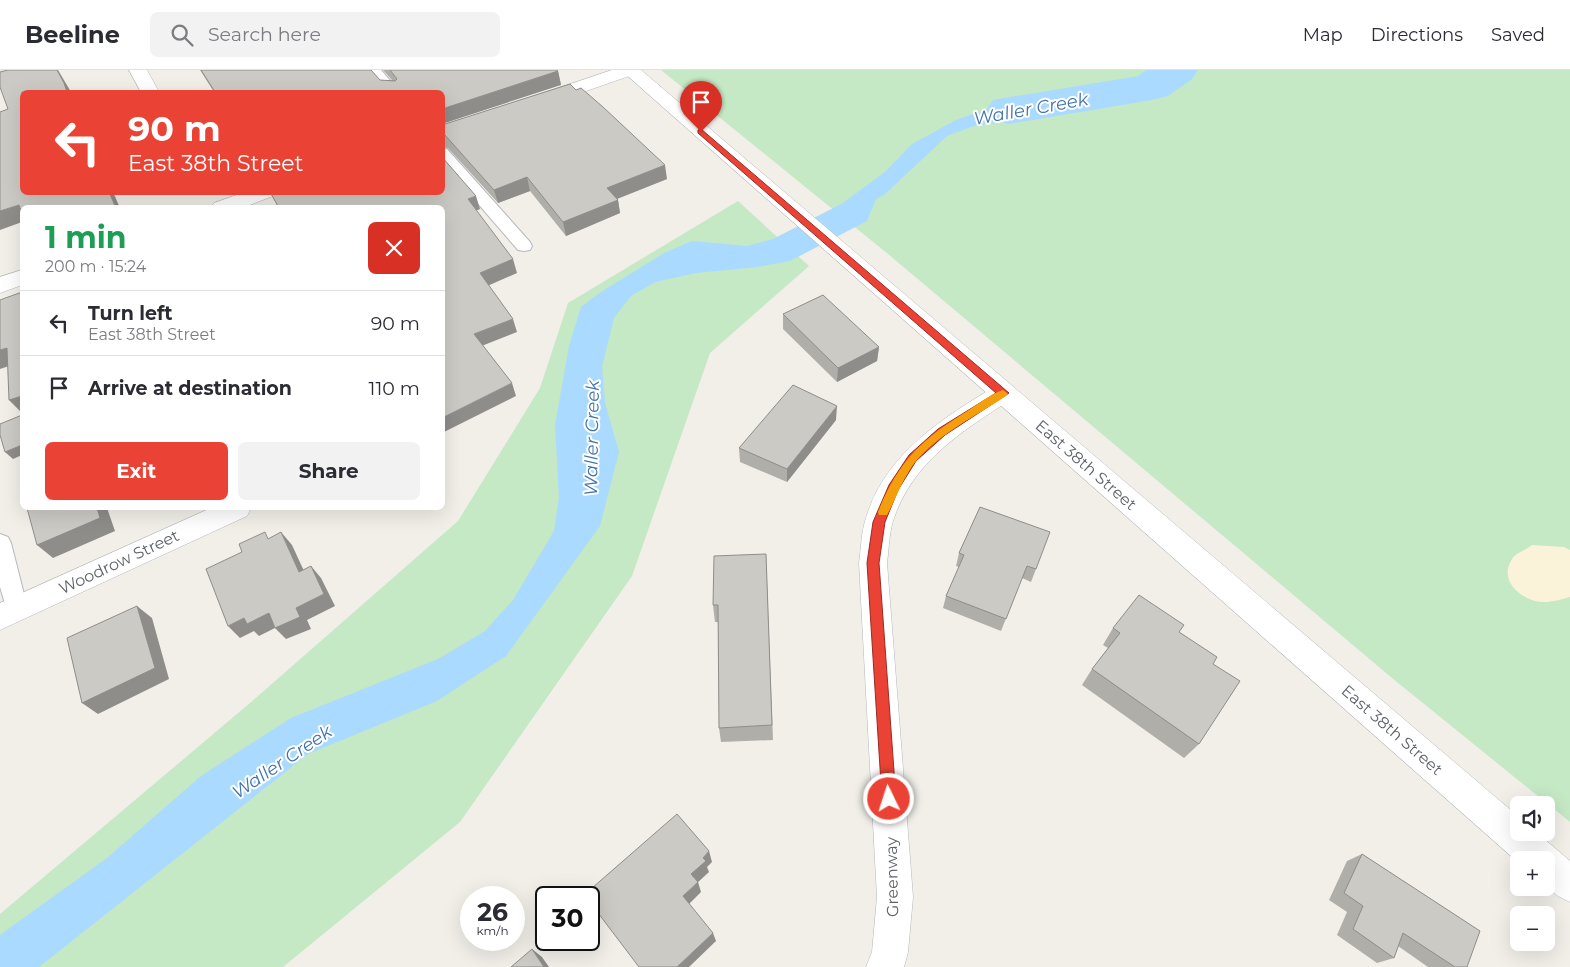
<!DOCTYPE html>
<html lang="en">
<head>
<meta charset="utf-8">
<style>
  body { margin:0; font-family:Montserrat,sans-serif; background:#f2f2f3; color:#2b2b33; height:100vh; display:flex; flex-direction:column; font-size:19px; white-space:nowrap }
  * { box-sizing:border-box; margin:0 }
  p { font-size:16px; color:#7c7c81 }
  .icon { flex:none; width:28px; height:28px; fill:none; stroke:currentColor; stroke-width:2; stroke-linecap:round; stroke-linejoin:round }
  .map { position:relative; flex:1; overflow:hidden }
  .details { position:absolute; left:20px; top:135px; width:425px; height:305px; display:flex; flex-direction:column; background:#fff; border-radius:8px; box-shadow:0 5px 20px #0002 }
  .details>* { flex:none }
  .guide { position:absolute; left:20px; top:20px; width:425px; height:105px; border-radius:8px; box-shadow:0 5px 20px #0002; background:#ea4335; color:#fff; overflow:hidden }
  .buttons { position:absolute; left:1510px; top:726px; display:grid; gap:10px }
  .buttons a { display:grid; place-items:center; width:45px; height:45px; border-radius:8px; background:#fff; box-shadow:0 5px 20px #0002; font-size:25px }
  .speed { position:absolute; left:460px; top:816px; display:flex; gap:10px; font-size:25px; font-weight:700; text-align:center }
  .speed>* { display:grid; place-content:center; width:65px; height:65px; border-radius:50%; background:#fff; box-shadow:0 5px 20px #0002; line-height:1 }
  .speed small { font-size:12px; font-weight:400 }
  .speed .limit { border:2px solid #111; border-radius:8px; background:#fff; color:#111 }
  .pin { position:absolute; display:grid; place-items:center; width:42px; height:42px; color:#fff; margin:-51px -21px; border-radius:50% 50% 50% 0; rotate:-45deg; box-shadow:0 0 5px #0007 }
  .pin .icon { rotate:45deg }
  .me { position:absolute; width:55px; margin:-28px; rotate:356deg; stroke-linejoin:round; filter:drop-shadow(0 0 4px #0008) }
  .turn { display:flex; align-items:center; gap:18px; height:105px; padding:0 25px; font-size:22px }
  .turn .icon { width:65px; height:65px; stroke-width:2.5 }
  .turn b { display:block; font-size:35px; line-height:42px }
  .round { display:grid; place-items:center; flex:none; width:52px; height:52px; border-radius:8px; background:#f2f2f3 }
  .headline { display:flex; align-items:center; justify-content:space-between; height:85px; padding:0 25px }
  h1 { font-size:30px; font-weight:700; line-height:38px; color:#1e9e55 }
  .primary-button { display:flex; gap:10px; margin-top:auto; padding:10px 25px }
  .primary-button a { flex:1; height:58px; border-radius:8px; background:#ea4335; color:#fff; font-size:20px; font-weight:700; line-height:58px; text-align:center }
  .primary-button a+a { background:#f2f2f3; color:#2b2b33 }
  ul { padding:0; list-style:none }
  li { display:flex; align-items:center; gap:15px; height:65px; padding:0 25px; border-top:1px solid #e1e1e2 }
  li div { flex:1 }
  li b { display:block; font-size:19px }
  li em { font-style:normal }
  header { display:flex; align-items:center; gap:30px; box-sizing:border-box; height:70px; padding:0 25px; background:#fff; border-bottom:1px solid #e1e1e2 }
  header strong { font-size:24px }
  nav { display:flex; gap:28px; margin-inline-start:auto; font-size:18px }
  .search { width:350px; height:45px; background:#f2f2f3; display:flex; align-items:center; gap:12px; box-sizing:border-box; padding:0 18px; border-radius:8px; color:#7c7c81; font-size:19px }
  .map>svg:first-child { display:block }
  .green { fill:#c5e8c5 }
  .sand { fill:#fbf3d9 }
  .water { fill:#aadaff }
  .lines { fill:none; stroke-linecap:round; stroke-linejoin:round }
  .river { fill:#aadaff; fill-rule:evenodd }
  .lane-casing { stroke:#b5b8bc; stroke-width:2 }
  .street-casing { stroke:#b5b8bc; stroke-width:1 }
  .secondary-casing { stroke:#b6babf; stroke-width:1 }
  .lane { fill:#fff; fill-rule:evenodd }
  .street { fill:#fff; fill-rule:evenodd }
  .secondary { fill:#fff; fill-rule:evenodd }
  .wall { fill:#afaea9 }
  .shaded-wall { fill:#8f8d8a }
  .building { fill:#cccac5; stroke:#8f8d8a }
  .route { fill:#ea4335; stroke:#982c22 }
  .slow { fill:#f59e0b }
  .labels { text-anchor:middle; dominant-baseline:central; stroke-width:4; stroke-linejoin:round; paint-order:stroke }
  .street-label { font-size:16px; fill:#5f6368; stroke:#fff }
  .water-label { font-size:18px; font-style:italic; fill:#4174aa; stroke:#fff }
</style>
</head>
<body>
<header>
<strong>Beeline</strong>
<div class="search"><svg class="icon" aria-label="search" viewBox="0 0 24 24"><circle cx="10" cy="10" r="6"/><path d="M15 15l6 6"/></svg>Search here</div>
<nav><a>Map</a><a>Directions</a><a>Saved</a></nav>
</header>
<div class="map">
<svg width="1570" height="897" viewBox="0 0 1570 897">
  <rect width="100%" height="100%" fill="#f1efe8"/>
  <path class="green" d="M661,0H1570V752L1392,608L888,184Z
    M738,131L809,196L710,283L632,506L460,752L283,897H0V844L250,633L458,451L540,318L568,233Z"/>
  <path class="sand" d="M1532,475L1564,477L1570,480V527C1560,530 1546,534 1535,531C1518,526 1500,510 1511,491C1515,482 1525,481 1532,475Z"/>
  <path class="water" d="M1162,0H1191L1176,8L1169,16H1160C1149,27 1128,28 1113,27L1110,18L1115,15L1151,8Z
    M1099,16L1103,28L1096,32L971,57L947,66L884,125L876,129L867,151L790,191L757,197L696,203L655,212L631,226L614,248L602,297L605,333L619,382L600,456L506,586L437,631L308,684L39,897H0V865L107,788L201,706L291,648L438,589L485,561L513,530L554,461L559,427L555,355L569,276L581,237L601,222L664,183L692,171L747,176L773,169L843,133L886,101L912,74L956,50L993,37L1067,26Z"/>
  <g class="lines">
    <path class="river" d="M1146,0H1198L1192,9L1168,26L1152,30L1009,54L993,50L986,40L993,30L1138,6Z"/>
    <g class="lane-casing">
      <path id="lane" d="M367,0H381L400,22H386Z
        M442,78L447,79L530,172L532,176L530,180L524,181L518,180L442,92Z
        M0,464L8,467L11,473L28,540L25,547L17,550L9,547L0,517Z"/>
    </g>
    <g class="street-casing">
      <path id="street" d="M129,0H147L159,22H141Z
        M612,0H638L635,4L546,35L539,37L532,35L530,31L532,27Z
        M245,122H276L273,126L242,138H211L214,133Z
        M22,200V215L0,223V207Z
        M1003,314L1012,317L1015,323L1012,329C962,361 912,392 893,451C889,464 889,479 887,493L913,827L908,882L904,897H866L872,882L877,827L859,493C861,480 861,467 864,455C881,387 938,351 994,317Z
        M211,438H251L247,446L0,560V533Z"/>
    </g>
    <g class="secondary-casing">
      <path id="secondary" d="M621,0H641L1519,747V762H1536L1570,791V832L1558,826L1546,817V790H1519V793Z"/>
    </g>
    <use href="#lane" class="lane"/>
    <use href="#street" class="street"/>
    <use href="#secondary" class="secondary"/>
  </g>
  <path class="wall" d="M200,0H371L380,10H392L383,0H557L558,1L561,15L442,22H214Z
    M442,55L667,109L617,129L618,130L620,143L566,166L530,121L498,133L448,78L442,77Z
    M783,244L879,277L877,291L837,312L783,259Z
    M836,350L787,412L740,392L739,378Z
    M980,437L1036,499L1031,512L1022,508L1001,561L943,538L946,526L959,497L956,496L959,483Z
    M766,484L773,670L721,672L719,658L718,552H715L713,535Z
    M1113,558L1179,562L1213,594L1199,674L1184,688L1082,615L1092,599L1108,578L1103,575Z
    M1362,784L1467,897H1428L1398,876L1394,888L1377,893L1337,865L1347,842L1329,830L1347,791Z"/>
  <path class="shaded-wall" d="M57,0H58L71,22H67Z
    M558,1L561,15L442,54V39Z
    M665,95L667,109L609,132L607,118Z
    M527,107L530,121L498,133L494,120Z
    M109,122H113L120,138H116Z
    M476,126L480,139L473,142L468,129Z
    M618,130L620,143L566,166L563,152Z
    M19,135L22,139V152L0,160V141Z
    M513,189L517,203L485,217L480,203Z
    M513,249L517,262L479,277L474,264Z
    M879,277L877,291L837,312L838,298Z
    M7,278L21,292L0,299V280Z
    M512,313L516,326L442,363V348Z
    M22,326V343L9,330Z
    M837,336L836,350L787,412V399Z
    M22,375V385L13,389L5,382Z
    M97,438H107L115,461L53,488L37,475Z
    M281,462L292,475L310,514L299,502Z
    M311,496L321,508L335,536L307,550L311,559L286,569L275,558L259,566L254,561L240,568L228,556L244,548L296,538Z
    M137,536L152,548L169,609L98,644L82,633Z
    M709,781L712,792L707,797L709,802L695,815L691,804L703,788Z
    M698,812L701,822L687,836L683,826Z
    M713,863L716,871L689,897H677Z
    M532,879L542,887L549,897H544Z"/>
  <path class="building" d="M8,0H57L64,13L67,22H22V122H109L116,138H22V144L19,135L0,141V42L8,39L0,17V2Z
    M201,0H371L380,10L395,11L397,9L390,0H557L558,1L442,39V22H215Z
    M570,14L576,20L581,18L603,37L665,95L607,118L618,130L563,152L527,107L494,120L444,64H442V55Z
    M442,87L476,126L468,129L513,189L480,203L513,249L474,264L512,313L442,348V138H279L270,122H442Z
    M22,222V326L9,330L7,278L0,280V230Z
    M823,225L879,277L838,298L783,244Z
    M793,315L837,336L787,399L739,378Z
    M22,345V375L5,382L0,365V354Z
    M980,437L1050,462L1036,499L1027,496L1006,549L946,526L964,485L959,483Z
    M27,438H97L100,448L37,475Z
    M265,462L268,469L281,462L299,502L311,496L324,524L296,538L300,547L275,558L269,543L247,554L244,548L228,556L206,499L242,482L239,474Z
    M766,484L772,655L719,658L718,535H713L714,486Z
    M1139,525L1184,555L1179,562L1217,587L1213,594L1240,611L1199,674L1092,599L1120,563L1113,558Z
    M137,536L155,598L82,633L67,568Z
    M677,744L709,781L703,788L706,791L691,804L698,812L683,826L713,863L677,897H639L589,831V828H586L584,825Z
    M1362,784L1480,861L1467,897H1455L1403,863L1394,888L1353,859L1363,836L1344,823Z
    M532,879L544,897H511Z"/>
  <path class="route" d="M701,59L1009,323L945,365L916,391L898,420L885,452L879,493L896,729L894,734L889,736L884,734L882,729L867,493L873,452L889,415L909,385L938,359L996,323L698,63V60Z"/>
  <path class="slow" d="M1003,320L1008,324L1006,326C976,346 940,363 916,391C903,407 897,427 887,445H879L878,442C899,390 922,369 969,340C979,333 991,324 1003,320Z"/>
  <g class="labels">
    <g class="street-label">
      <text transform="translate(1086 395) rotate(41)">East 38th Street</text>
      <text transform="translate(119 492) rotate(-25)">Woodrow Street</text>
      <text transform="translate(1392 660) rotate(41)">East 38th Street</text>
      <text transform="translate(892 807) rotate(-91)">Greenway</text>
    </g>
    <g class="water-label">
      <text transform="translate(1031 39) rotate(-10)">Waller Creek</text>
      <text transform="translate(592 368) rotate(-89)">Waller Creek</text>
      <text transform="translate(282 692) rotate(-34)">Waller Creek</text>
    </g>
  </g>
</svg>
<div class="buttons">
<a><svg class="icon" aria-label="sound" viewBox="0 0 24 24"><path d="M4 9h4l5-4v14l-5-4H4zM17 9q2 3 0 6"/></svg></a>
<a>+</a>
<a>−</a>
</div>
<div class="speed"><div>26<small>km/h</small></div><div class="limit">30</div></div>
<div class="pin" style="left:701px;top:62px;background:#d93025"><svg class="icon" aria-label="arrive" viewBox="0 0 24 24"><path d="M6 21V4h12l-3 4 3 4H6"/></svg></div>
<svg class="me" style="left:889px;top:729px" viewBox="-20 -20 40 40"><circle r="17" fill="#ea4335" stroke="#fff" stroke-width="3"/><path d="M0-11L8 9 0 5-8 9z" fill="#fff"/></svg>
<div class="guide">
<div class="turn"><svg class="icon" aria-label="left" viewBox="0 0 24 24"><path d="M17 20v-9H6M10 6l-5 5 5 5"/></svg><div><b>90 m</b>East 38th Street</div></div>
</div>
<section class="details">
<div class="headline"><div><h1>1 min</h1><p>200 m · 15:24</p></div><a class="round" style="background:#d93025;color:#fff"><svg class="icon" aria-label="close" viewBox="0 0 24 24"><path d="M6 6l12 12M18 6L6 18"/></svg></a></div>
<ul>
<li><svg class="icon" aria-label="left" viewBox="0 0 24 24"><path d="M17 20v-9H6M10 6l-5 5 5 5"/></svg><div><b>Turn left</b><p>East 38th Street</p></div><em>90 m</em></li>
<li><svg class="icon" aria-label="arrive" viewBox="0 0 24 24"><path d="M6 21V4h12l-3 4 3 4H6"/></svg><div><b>Arrive at destination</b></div><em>110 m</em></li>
</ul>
<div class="primary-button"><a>Exit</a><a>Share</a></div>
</section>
</div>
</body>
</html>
